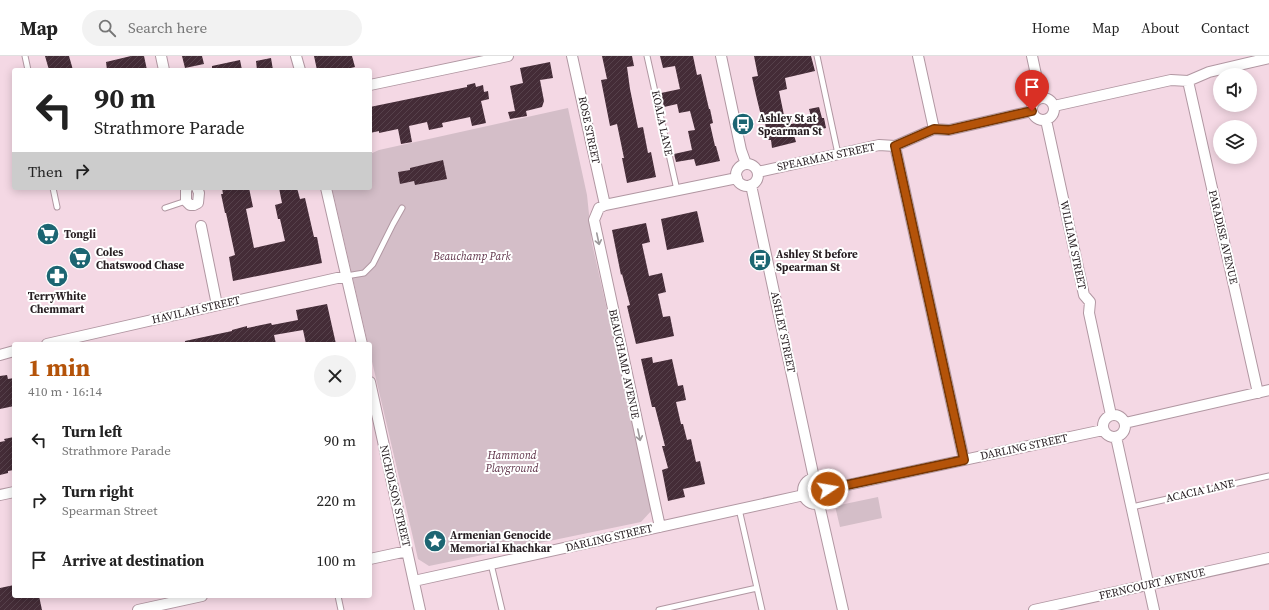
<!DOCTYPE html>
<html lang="en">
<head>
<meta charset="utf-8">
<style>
  body { margin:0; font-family:"Source Serif 4",serif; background:#f2f2f2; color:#222; height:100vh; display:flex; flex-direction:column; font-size:15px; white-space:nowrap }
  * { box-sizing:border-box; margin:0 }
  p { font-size:13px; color:#767676 }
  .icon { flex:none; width:22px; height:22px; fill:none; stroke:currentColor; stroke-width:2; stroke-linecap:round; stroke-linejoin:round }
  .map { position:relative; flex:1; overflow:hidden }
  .sheet { position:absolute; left:12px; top:286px; width:360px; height:256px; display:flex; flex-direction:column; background:#fff; border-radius:4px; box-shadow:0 2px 10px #0003 }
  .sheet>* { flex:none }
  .banner { position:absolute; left:12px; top:12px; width:360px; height:122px; border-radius:4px; box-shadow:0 2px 10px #0003; background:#fff; color:#222; overflow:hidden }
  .fabs { position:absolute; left:1213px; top:12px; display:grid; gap:8px }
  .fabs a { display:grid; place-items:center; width:44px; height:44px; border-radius:50%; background:#fff; box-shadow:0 2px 10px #0003; font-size:20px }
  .pin { position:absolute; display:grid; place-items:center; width:34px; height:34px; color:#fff; margin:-41px -17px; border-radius:50% 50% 50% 0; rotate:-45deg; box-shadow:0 0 4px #0007 }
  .pin .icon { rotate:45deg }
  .me { position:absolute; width:44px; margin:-22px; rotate:78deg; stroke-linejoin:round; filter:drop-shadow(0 0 3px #0008) }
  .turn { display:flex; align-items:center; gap:14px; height:84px; padding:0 16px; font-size:18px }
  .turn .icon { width:52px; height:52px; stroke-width:2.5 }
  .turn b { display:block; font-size:28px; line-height:34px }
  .then { display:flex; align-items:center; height:38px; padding:0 16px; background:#0003; gap:8px; font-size:15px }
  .round { display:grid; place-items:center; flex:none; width:42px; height:42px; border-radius:21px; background:#f2f2f2 }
  .headline { display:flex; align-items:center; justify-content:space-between; height:68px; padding:0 16px }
  h1 { font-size:24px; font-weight:700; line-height:30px; color:#b45309 }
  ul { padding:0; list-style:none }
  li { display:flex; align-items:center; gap:12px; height:60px; padding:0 16px }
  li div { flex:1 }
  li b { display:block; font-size:15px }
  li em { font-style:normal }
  header { display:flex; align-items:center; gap:24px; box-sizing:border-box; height:56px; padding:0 20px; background:#fff; border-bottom:1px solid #e0e0e0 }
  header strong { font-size:19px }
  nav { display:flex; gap:22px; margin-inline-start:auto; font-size:14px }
  .search { width:280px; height:36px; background:#f2f2f2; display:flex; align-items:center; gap:10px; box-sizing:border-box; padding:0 14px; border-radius:22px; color:#767676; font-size:15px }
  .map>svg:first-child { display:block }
  .park { fill:#d4bec8 }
  .building { fill:url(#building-hatch) }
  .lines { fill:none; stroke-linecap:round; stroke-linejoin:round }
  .service-casing { stroke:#b197a2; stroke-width:7 }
  .minor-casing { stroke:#b197a2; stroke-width:12 }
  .service { stroke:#fff; stroke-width:5 }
  .minor { stroke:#fff; stroke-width:10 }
  .oneway { stroke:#9d999b }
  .route-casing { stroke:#753606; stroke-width:10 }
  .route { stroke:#b45309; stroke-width:7 }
  .labels { text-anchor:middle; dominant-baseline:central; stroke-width:4; stroke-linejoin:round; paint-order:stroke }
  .poi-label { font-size:11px; font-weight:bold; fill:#261d21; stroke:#fff; text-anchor:start }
  .street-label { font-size:11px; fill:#261d21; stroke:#fff }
  .park-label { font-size:11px; font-style:italic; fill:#5f3349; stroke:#fff }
</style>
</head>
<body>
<header>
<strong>Map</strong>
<div class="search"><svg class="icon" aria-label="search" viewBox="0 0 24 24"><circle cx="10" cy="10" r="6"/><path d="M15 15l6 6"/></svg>Search here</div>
<nav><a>Home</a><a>Map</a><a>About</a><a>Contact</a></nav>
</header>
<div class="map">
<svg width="1269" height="554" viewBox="0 0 1269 554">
  <defs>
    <pattern id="building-hatch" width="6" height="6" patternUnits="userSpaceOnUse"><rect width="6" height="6" fill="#442c37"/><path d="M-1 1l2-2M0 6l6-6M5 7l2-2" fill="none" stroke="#56414b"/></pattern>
  </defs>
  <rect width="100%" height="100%" fill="#f4d8e4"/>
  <path class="park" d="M568,52L587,139L592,187L652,454L641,466L429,510L418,503L370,297V288H368L332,132H370V98L379,94Z
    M878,441L882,462L840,471L835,450Z"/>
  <path class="building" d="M45,0H69L73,14H49Z
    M131,0H144L147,14H107L106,6Z
    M182,0H202L204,8L185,12Z
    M314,0H352L355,11L342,14H317Z
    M602,0H632L634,10L627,11L630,33L638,72L643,71L648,97L651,96L656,121L627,127L622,102H624L617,68L610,70L601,24L607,23Z
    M660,0H693L697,19L701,18L709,53H710L713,67L710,68L715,90H716L720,105L696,110L694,103L676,106L674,98L692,94L688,75L695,74L690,55L679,57L677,48L664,51L661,37L680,33L675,10L663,12Z
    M754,0H811L815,15L785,22L787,33L779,35L786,69L812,64L809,53L819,51L822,62H824L826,72L818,74L817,71L793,76L796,86L772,92L771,84H768L765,67L763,68L756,39L752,21L758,20Z
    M271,2L273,14H257L256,5Z
    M240,4L242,14H212V10Z
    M550,6L553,22L540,24L544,45L542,51L526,55L527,60L510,63L508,56L515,55L510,30L523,27L520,12Z
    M475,27L476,31L483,29L484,36L488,35L489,43L481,45L486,67L472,70L470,61L442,67L443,71L429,74L427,66L409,70L412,86L401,88L398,73L379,77V75L370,77V51L467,31V29Z
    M443,104L447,123L415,129L414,125L400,128L398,116L410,114V112Z
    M222,132H249L253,151L246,153L254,192L285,185L280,163H278L275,149L282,147L279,132H297L300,143L305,142L314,181H317L322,207L233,225L229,201L235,199L226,157H225L221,138H223Z
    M697,155L704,186L667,194L661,163Z
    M646,167L650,186L642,188L649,220L662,217L666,236L658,238L663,261L670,260L674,280L636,288L627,250L630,249L622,218L621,219L612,174Z
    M327,248L336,288H306L303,274L274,279L276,288H185V285L232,275V274L247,270V272L271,267L272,269L298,264L296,254Z
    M652,301L653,307L672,303L678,330L683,329L686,344L676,346L681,368H683L687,384L691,383L696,406L700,405L705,428L683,433L685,441L668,445L662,414L668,412L662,390H665L655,351H652L641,303Z
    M7,319L8,323L14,322V350L0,353V320Z
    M14,381V414L8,415V417L0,419V386L5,385L4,383Z
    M14,529V540H39L42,554H0V532Z"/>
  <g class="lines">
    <g class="service-casing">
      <path id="service" d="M25,0L28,14
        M647,0L677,134
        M817,0L838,98
        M53,132L57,151
        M165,152L186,145
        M346,220L364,217L373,208L393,168L402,152
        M1132,451L1269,420
        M739,453L762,554
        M491,508L502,554
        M338,540L341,554
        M659,554L757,532"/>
    </g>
    <g class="minor-casing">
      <path id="minor" d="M161,0L164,14
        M296,0L300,14
        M572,0L605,149
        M721,0L741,94L746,108
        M918,0L934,73
        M1032,0L1041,42
        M1188,25L1258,337
        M370,29L508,0
        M1032 53a11 11 0 1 1 22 0a11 11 0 1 1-22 0Z
        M1054,50L1171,24L1188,25L1209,16L1269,2
        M1046,64L1084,239L1090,246L1089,257L1111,359
        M895,90L964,404
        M736 119a11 11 0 1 1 22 0a11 11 0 1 1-22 0Z
        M758,116L879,89L895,90L934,73L949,74L1032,55
        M751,129L814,422
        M187,132L186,135V145L190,149H194L198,147L199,137L197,132
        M326,132L362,288
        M201,170L217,249
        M47,288L346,220
        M0,299L14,295
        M370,326L420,554
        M1103 370a11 11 0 1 1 22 0a11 11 0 1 1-22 0Z
        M1125,367L1269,334
        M1116,381L1154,554
        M803 435a13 13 0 1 1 26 0a13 13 0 1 1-26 0Z
        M829,433L1103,374
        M0,439L14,436
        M819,448L843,554
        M660,471L594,164L599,152L605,149L737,122
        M370,503L407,495
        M414,525L804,439
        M138,554L202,540
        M1034,554L1269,502"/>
    </g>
    <use href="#service" class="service"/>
    <use href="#minor" class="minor"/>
  </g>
  <defs><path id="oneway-shaft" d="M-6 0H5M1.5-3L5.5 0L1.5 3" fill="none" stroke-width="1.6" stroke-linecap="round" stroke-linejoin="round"/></defs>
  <g class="oneway">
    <use href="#oneway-shaft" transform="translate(598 183) rotate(78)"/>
    <use href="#oneway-shaft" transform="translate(639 379) rotate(78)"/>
  </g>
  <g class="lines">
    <g class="route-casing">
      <path id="route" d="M828,433L964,404L895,90L934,73L949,74L1032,55"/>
    </g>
    <use href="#route" class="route"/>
  </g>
  <defs>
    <g id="bus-disc" transform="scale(1.15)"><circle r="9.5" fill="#1c6572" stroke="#fff"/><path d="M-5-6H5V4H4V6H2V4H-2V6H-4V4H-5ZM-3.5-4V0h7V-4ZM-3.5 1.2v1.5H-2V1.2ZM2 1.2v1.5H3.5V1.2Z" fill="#fff"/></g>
    <g id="supermarket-disc" transform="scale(1.15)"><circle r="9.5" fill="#1c6572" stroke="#fff"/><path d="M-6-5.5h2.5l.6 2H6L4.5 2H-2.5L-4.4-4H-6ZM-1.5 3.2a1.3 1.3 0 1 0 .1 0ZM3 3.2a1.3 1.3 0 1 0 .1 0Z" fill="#fff"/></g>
    <g id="pharmacy-disc" transform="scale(1.15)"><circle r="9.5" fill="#1c6572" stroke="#fff"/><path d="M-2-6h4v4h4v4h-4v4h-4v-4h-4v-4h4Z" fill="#fff"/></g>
    <g id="sight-disc" transform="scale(1.15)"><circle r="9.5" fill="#1c6572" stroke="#fff"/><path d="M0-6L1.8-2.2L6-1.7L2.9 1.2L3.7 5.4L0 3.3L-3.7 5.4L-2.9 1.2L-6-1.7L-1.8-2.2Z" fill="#fff"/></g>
  </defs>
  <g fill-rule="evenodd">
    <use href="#bus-disc" x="743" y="68"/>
    <use href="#supermarket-disc" x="48" y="178"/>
    <use href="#supermarket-disc" x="80" y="202"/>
    <use href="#bus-disc" x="760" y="204"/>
    <use href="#pharmacy-disc" x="57" y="220"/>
    <use href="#sight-disc" x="435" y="485"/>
  </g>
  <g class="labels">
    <g class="poi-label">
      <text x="758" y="62">Ashley St at<tspan x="758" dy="13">Spearman St</tspan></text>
      <text x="64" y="178">Tongli</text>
      <text x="96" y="196">Coles<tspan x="96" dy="13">Chatswood Chase</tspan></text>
      <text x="776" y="198">Ashley St before<tspan x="776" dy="13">Spearman St</tspan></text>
      <text x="57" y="240" text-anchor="middle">TerryWhite<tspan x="57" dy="13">Chemmart</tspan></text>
      <text x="450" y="479">Armenian Genocide<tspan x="450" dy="13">Memorial Khachkar</tspan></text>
    </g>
    <g class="street-label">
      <text transform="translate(662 67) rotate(78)">KOALA LANE</text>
      <text transform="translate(589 74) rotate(78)">ROSE STREET</text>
      <text transform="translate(826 101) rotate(-12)">SPEARMAN STREET</text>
      <text transform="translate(1223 181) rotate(77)">PARADISE AVENUE</text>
      <text transform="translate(1073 189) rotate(78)">WILLIAM STREET</text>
      <text transform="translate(196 254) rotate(-13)">HAVILAH STREET</text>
      <text transform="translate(783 276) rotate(78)">ASHLEY STREET</text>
      <text transform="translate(624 308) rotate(78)">BEAUCHAMP AVENUE</text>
      <text transform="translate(1024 391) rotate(-12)">DARLING STREET</text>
      <text transform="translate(1200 435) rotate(-13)">ACACIA LANE</text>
      <text transform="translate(395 440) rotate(77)">NICHOLSON STREET</text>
      <text transform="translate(609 482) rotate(-13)">DARLING STREET</text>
      <text transform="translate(1152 528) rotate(-13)">FERNCOURT AVENUE</text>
    </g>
    <g class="park-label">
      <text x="472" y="200">Beauchamp Park</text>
      <text x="512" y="399">Hammond<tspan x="512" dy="13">Playground</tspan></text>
    </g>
  </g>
</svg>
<div class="fabs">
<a><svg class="icon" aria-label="sound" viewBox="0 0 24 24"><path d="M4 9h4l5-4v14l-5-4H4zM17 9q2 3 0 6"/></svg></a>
<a><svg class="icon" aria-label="layers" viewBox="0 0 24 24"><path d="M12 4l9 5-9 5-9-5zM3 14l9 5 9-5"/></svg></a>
</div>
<div class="pin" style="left:1032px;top:55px;background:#d93025"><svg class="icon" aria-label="arrive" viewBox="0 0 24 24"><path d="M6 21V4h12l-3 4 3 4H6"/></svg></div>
<svg class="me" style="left:828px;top:433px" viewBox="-20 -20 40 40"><circle r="17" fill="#b45309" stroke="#fff" stroke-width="3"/><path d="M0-11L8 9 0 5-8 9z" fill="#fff"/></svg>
<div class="banner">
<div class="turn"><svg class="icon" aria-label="left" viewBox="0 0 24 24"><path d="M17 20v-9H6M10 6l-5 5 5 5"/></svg><div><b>90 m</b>Strathmore Parade</div></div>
<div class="then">Then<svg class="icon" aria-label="right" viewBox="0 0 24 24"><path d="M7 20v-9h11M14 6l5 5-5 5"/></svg></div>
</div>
<section class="sheet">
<div class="headline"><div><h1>1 min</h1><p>410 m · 16:14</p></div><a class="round"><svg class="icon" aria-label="close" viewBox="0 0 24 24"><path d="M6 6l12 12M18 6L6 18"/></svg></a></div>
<ul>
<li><svg class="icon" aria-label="left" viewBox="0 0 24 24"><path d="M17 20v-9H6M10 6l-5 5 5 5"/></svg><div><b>Turn left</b><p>Strathmore Parade</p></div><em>90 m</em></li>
<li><svg class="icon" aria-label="right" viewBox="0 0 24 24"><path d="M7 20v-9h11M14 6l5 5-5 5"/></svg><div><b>Turn right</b><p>Spearman Street</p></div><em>220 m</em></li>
<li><svg class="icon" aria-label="arrive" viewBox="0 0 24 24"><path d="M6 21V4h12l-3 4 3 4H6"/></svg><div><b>Arrive at destination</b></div><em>100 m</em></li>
</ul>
</section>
</div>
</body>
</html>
